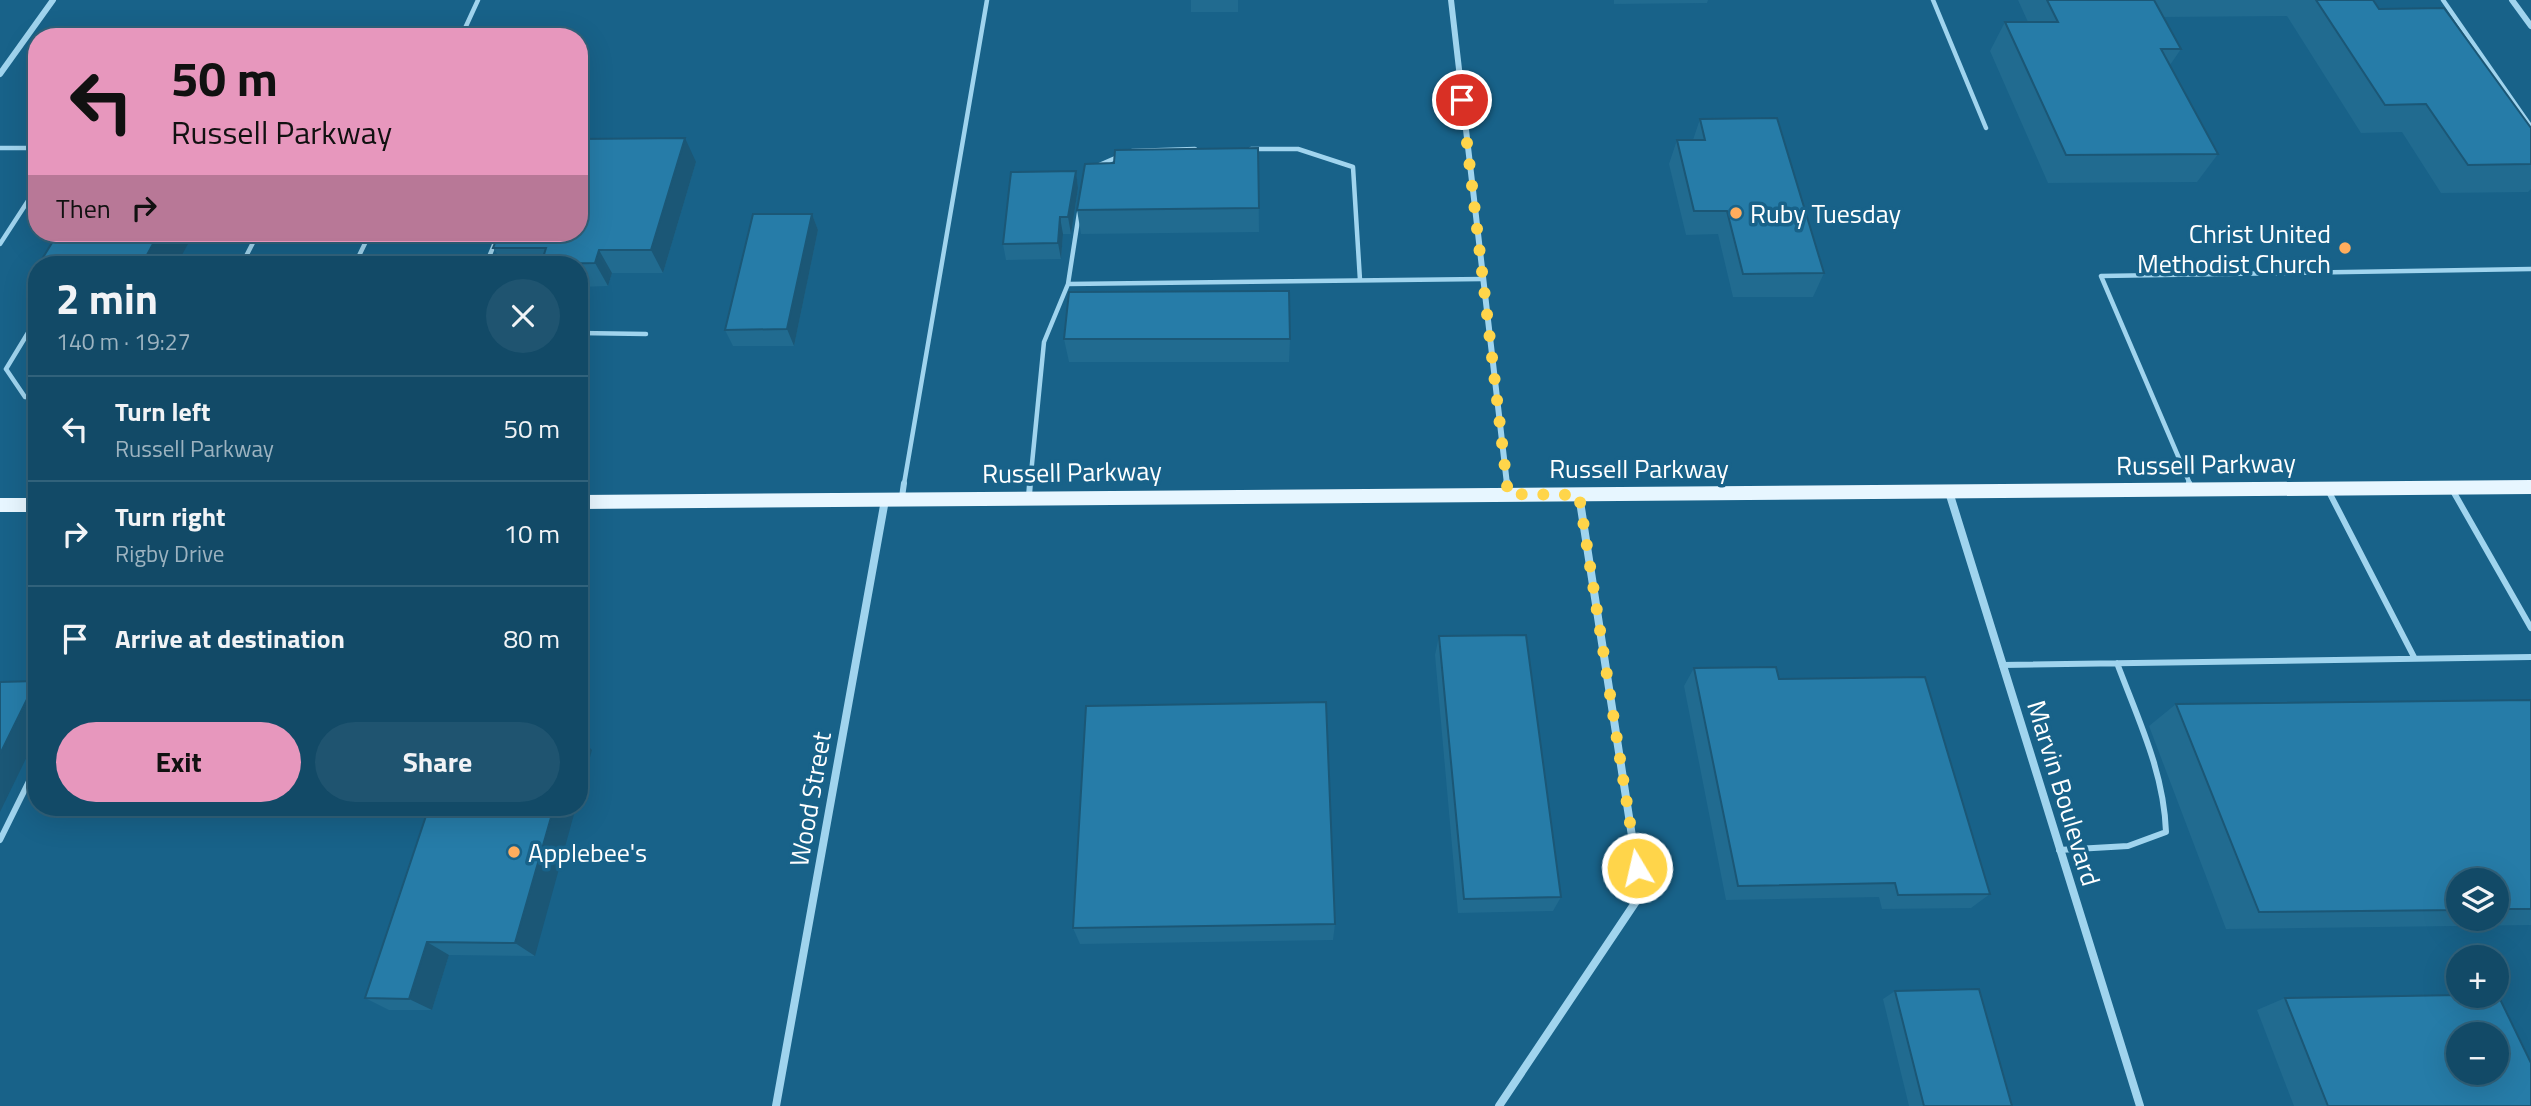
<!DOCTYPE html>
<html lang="en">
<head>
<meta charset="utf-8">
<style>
  body { margin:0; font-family:"Titillium Web",sans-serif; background:#1f5470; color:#f1f3f6; height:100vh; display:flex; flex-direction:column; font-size:26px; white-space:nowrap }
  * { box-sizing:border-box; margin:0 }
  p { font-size:23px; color:#9cb3c0 }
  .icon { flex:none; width:38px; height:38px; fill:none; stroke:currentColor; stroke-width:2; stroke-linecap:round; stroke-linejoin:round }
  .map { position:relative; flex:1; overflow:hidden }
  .sheet { position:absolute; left:28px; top:256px; width:560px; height:560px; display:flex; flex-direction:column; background:#124a67; border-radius:28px; box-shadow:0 7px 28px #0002,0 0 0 2px #31627b }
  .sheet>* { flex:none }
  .guide { position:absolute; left:28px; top:28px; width:560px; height:214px; border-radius:28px; box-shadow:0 7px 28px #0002,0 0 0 2px #31627b; background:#e797bd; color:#111; overflow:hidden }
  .buttons { position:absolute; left:2446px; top:868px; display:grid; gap:14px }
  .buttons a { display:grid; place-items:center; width:63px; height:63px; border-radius:50%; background:#124a67; box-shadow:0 7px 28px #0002,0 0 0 2px #31627b; font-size:35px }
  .pin { position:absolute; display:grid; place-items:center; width:60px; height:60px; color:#fff; margin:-30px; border:4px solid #fff; border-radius:50%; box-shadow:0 2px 7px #0007 }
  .me { position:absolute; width:77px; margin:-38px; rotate:351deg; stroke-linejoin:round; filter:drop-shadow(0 0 5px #0008) }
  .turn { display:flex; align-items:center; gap:24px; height:147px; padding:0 28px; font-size:32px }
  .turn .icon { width:91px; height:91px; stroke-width:2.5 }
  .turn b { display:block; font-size:49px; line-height:60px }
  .then { display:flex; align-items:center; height:66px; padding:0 28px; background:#0003; gap:14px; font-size:26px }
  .round { display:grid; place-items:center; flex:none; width:74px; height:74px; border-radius:37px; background:#1f5470 }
  .summary { display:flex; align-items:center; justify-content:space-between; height:119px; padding:0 28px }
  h1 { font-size:42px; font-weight:700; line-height:52px }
  .primary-button { display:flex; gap:14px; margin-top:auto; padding:14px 28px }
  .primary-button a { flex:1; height:80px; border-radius:42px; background:#e797bd; color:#111; font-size:28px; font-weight:700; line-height:80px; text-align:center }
  .primary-button a+a { background:#1f5470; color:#f1f3f6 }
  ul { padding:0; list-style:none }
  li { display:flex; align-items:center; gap:21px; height:105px; padding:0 28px; border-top:2px solid #31627b }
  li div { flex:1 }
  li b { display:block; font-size:26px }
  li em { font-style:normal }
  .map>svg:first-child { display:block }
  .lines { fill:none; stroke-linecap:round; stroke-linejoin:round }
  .service-far1 { stroke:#a0d4ee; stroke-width:4.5 }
  .service { stroke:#a0d4ee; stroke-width:6 }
  .minor-far1 { stroke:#a0d4ee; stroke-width:6 }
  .minor { stroke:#a0d4ee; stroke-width:8 }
  .primary { fill:#e7f6ff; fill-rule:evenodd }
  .wall { fill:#216b90; fill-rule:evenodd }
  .shaded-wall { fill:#1b5776 }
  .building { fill:#267ca8; stroke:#1b5776; stroke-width:2; fill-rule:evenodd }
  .route { stroke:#ffd54a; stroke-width:12; stroke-dasharray:0 21.6 }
  .poi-dot { fill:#ffad5d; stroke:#186289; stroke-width:2.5 }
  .labels { text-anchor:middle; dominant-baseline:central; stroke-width:7; stroke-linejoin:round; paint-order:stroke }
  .poi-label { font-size:26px; fill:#fff; stroke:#186289; text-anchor:start }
  .street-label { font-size:26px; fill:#fff; stroke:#186289 }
</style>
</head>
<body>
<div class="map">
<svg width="2531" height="1106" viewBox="0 0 2531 1106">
  <rect width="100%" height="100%" fill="#186289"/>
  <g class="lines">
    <path class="service-far1" d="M1933,0L1986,128
      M2443,0L2531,127
      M461,37L478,0
      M0,148H37
      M1251,149H1298L1353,167L1360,280
      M1132,151L1195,149
      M1097,166L1120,156
      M1079,213L1068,284L1483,279
      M0,244L37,187
      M242,264L258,233
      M355,264L370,233
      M486,264L499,233
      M579,333L646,334
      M6,369L37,318
      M6,369L25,397L37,398
      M904,484L987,0
      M1030,484L1044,342L1068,284
      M2190,484L2101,276L2531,269"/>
    <path class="service" d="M2189,483L2191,487
      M2453,491L2531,628
      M2329,492L2414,657
      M1029,496L1030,483
      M902,497L904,483
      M2002,665L2531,657
      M0,840L37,765
      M2059,850L2128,846L2166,832C2164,772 2138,719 2117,663"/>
    <path class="minor-far1" d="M1451,0L1507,484
      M2512,0L2531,26
      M0,74L53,0"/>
    <path class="minor" d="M1507,483L1508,494
      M1949,492L2140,1106
      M776,1106L885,500
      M1499,1106L1641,894L1579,495"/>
    <path class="primary" d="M2531,480V494L579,509V495Z
      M0,498H37V512H0Z"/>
  </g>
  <path class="wall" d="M1191,0H1238V12H1191Z
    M1614,0H1708L1707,3L1614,4Z
    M2018,0H2373L2379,9L2531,128V189L2528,192L2441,193L2402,132L2361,133L2287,16L2163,17L2181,49L2170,65L2218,154L2197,182L2048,183L1990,51L2005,22H2028Z
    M1700,119L1824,273L1813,297H1733L1718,234L1686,235L1669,164L1677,140H1693Z
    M1258,148L1259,232L1081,234L1077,210L1114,163Z
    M696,162L663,273H612L608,286L579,287V264H504L493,248Z
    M1076,171L1078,188L1071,234H1063L1061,259L1006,260L1003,244Z
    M812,214L818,230L794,346H733L725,330Z
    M1064,339H1290L1289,362H1069Z
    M1439,636L1561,897L1553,911L1458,913L1435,655Z
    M1694,668L1779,679L1990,894L1971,908L1882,909L1879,897L1726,900L1684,686Z
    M2531,700V925L2226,929L2149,726L2176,704ZM2459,880H2497V919H2459Z
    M429,807L535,956L449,955L432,1010H389L365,998Z
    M1335,924L1333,940L1080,944L1073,928Z
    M1895,991L2012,1106H1909L1883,999Z
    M2285,998L2531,1106H2294L2257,1010Z"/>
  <path class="shaded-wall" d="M685,138L696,162L663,273L651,250Z
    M1076,171L1078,188L1071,234L1068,217Z
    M812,214L818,230L794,346L787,329Z
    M1060,217L1063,234L1061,259L1058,243Z
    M159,233H194L177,264H142Z
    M599,250L612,273L608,286L595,263Z
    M37,682V736L0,812V754Z
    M579,737L592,750L579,796Z
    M554,807H576L535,956L515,943Z
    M427,942L449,955L432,1010L409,999Z"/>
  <path class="building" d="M2047,0H2154L2181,49H2161L2218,154L2066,155L2005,22H2058Z
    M2316,0H2373L2379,9L2444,8L2531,128V164L2468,165L2426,104L2385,105Z
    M1777,118L1824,273L1743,274L1727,211H1694L1677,140H1705L1700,119Z
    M685,138L651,250H599L595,263L541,264L546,248H493L499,233H579V139Z
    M1258,148L1259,208L1077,210L1085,164L1114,163L1115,150Z
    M1076,171L1068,217H1060L1058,243L1003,244L1011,172Z
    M753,214H812L787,329L725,330Z
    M58,233H159L142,264H39Z
    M1289,291L1290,339H1064L1069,292Z
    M1526,635L1561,897L1464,899L1439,636Z
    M1776,667L1779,679L1925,677L1990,894L1898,895L1895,883L1738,886L1694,668Z
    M36,681L0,754V682Z
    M2531,700V909H2497V880H2459V910L2259,912L2176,704Z
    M1326,702L1335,924L1073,928L1086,706Z
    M429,807H554L515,943L427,942L409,999L365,998Z
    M1979,989L2012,1106H1924L1895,991Z
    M2459,995L2497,996L2498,995L2531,1063V1106H2328L2285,998ZM2459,1034H2497V1073H2459Z"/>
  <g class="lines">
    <path class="route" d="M1462,100L1508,494L1579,495L1637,868"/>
  </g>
  <g class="poi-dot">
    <circle cx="1736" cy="213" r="7"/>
    <circle cx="2345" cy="248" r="7"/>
    <circle cx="514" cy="852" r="7"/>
  </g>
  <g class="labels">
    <g class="poi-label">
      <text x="1750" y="213">Ruby Tuesday</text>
      <text x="2331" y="233" text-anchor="end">Christ United<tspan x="2331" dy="30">Methodist Church</tspan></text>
      <text x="528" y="852">Applebee's</text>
    </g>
    <g class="street-label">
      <text transform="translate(2206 464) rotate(-1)">Russell Parkway</text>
      <text x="1639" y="468">Russell Parkway</text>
      <text transform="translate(1072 472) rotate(-1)">Russell Parkway</text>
      <text transform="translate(2064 793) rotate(73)">Marvin Boulevard</text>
      <text transform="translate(810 799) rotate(-80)">Wood Street</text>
    </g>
  </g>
</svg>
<div class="buttons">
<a><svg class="icon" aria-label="layers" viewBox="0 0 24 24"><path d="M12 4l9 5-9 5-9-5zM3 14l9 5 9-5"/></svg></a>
<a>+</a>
<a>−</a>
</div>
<div class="pin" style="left:1462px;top:100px;background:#d93025"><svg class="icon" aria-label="arrive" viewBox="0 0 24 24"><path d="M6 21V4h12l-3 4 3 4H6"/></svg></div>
<svg class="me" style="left:1637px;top:868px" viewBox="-20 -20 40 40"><circle r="17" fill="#ffd54a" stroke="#fff" stroke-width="3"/><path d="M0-11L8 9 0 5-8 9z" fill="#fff"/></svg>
<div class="guide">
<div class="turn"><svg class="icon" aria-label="left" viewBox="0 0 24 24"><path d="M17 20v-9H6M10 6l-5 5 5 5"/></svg><div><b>50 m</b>Russell Parkway</div></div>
<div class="then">Then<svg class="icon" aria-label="right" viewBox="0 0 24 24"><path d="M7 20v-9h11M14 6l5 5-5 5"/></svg></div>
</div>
<section class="sheet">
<div class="summary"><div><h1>2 min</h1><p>140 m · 19:27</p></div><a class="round"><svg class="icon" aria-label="close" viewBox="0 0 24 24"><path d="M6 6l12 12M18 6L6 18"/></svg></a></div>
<ul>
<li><svg class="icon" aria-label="left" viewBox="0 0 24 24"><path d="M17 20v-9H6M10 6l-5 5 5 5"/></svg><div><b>Turn left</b><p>Russell Parkway</p></div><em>50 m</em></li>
<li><svg class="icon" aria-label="right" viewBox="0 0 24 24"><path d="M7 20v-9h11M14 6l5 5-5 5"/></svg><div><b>Turn right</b><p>Rigby Drive</p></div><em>10 m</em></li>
<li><svg class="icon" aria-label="arrive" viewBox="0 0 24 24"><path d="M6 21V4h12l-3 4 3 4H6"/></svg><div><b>Arrive at destination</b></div><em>80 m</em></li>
</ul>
<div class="primary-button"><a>Exit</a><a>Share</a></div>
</section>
</div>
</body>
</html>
